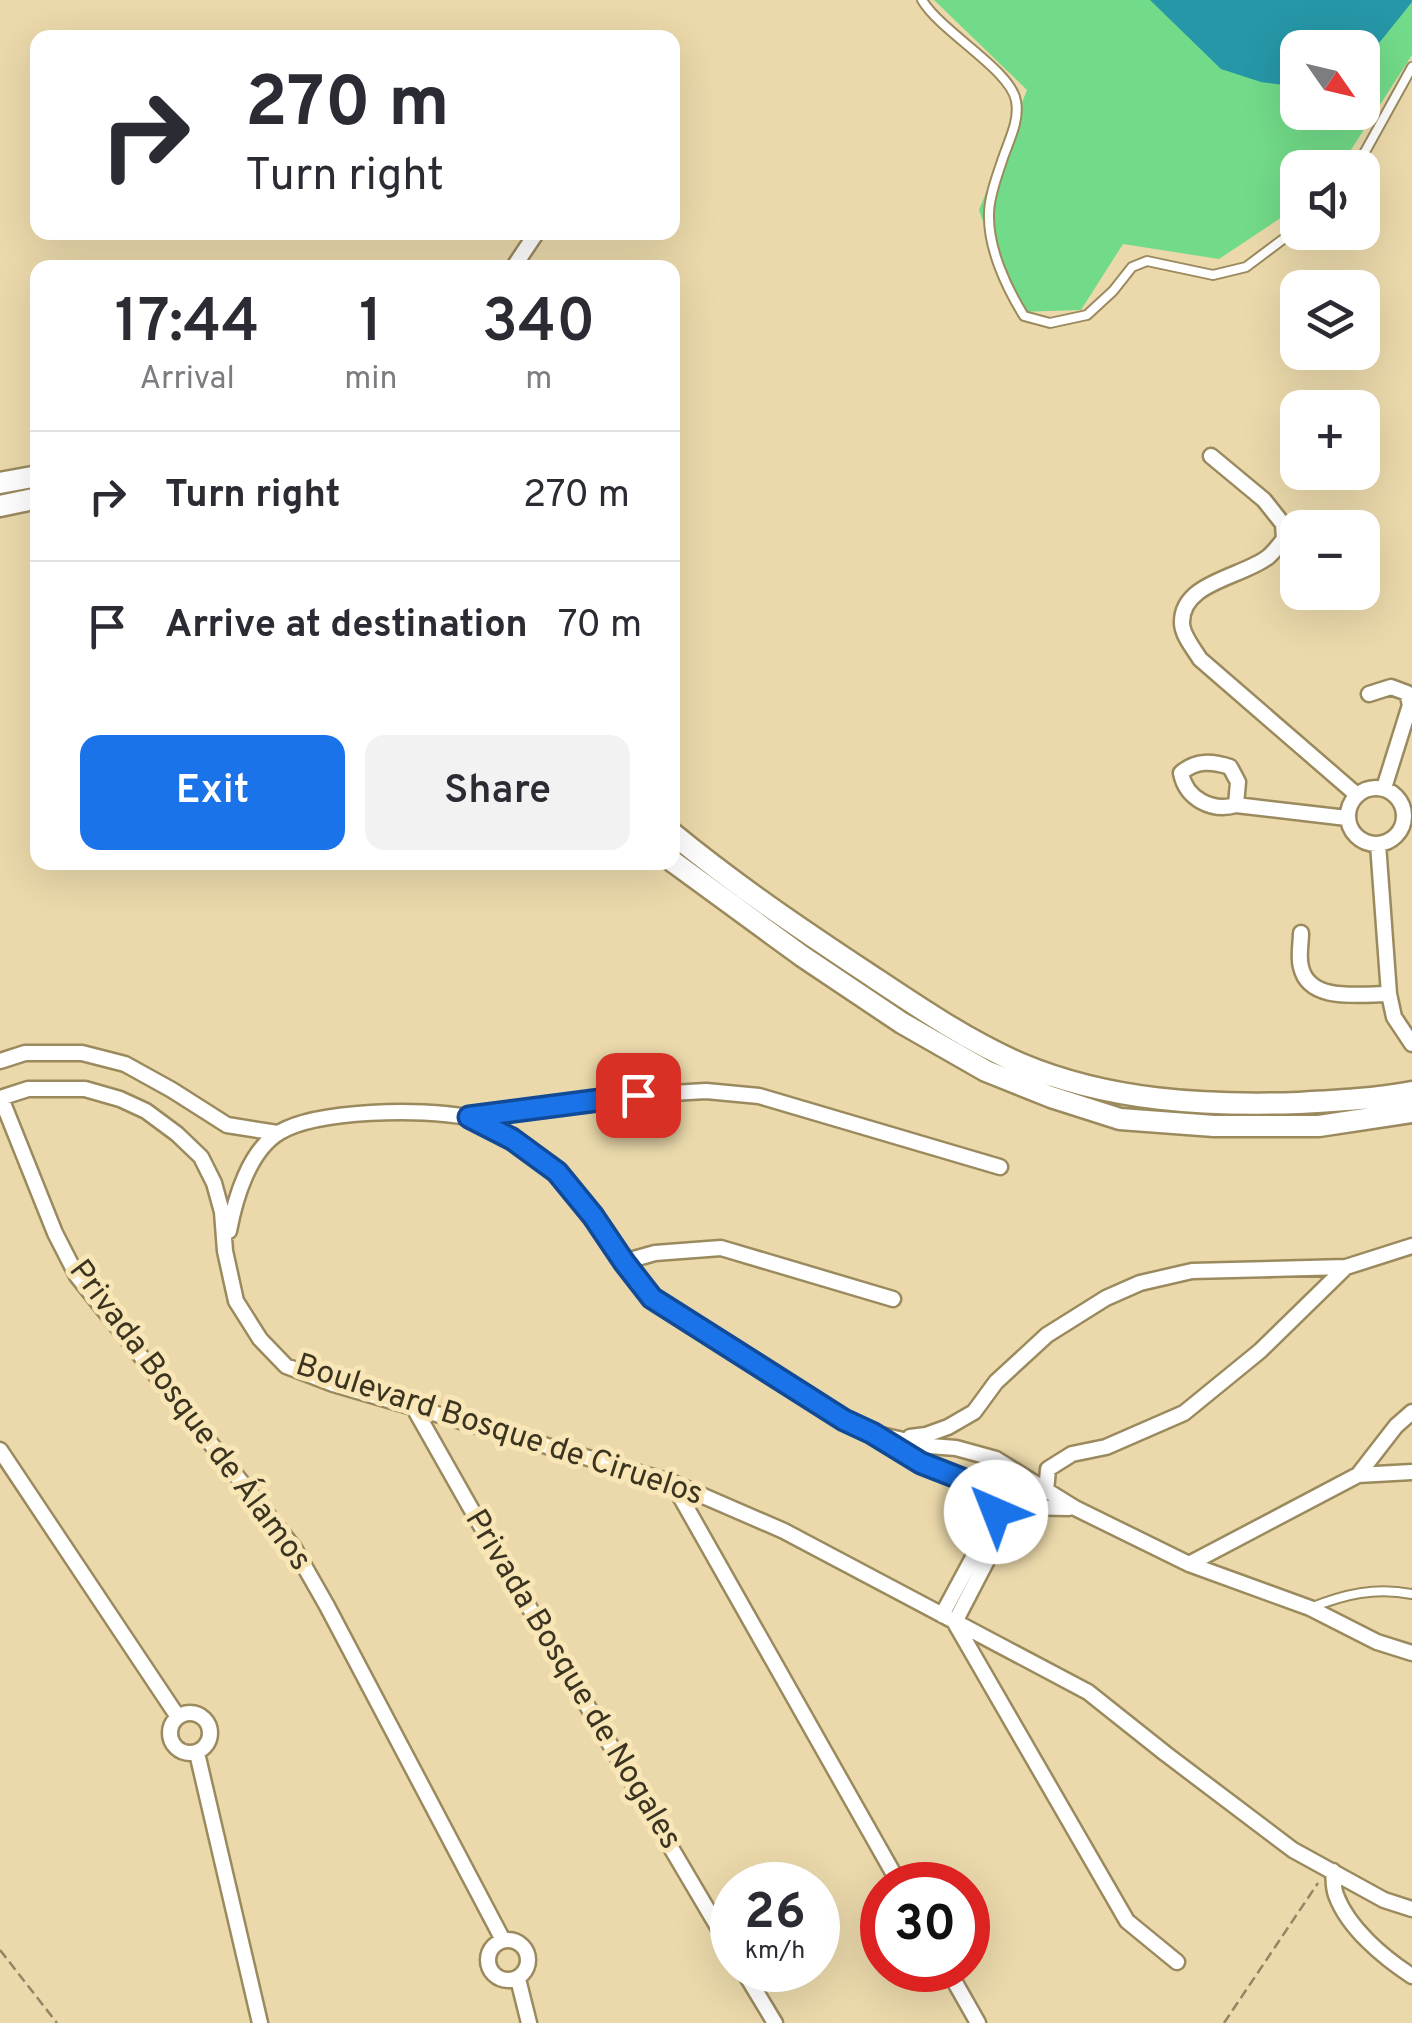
<!DOCTYPE html>
<html lang="en">
<head>
<meta charset="utf-8">
<style>
  body { margin:0; font-family:Overpass,sans-serif; background:#f2f2f3; color:#2b2b33; height:100vh; display:flex; flex-direction:column; font-size:38px; white-space:nowrap }
  * { box-sizing:border-box; margin:0 }
  p { font-size:32px; color:#7c7c81 }
  .icon { flex:none; width:55px; height:55px; fill:none; stroke:currentColor; stroke-width:2; stroke-linecap:round; stroke-linejoin:round }
  .map { position:relative; flex:1; overflow:hidden }
  .drawer { position:absolute; left:30px; top:260px; width:650px; height:610px; display:flex; flex-direction:column; background:#fff; border-radius:20px; box-shadow:0 10px 40px #0002 }
  .drawer>* { flex:none }
  .guide { position:absolute; left:30px; top:30px; width:650px; height:210px; border-radius:20px; box-shadow:0 10px 40px #0002; background:#fff; color:#2b2b33; overflow:hidden }
  .needle { width:65px; rotate:124deg }
  .fabs { position:absolute; left:1280px; top:30px; display:grid; gap:20px }
  .fabs a { display:grid; place-items:center; width:100px; height:100px; border-radius:20px; background:#fff; box-shadow:0 10px 40px #0002; font-size:50px }
  .speed { position:absolute; left:710px; top:1862px; display:flex; gap:20px; font-size:50px; font-weight:700; text-align:center }
  .speed>* { display:grid; place-content:center; width:130px; height:130px; border-radius:50%; background:#fff; box-shadow:0 10px 40px #0002; line-height:1 }
  .speed small { font-size:25px; font-weight:400 }
  .speed .limit { border:15px solid #d22; background:#fff; color:#111 }
  .pin { position:absolute; display:grid; place-items:center; width:85px; height:85px; color:#fff; margin:-42px; border-radius:20px; box-shadow:0 5px 15px #0006 }
  .me { position:absolute; width:110px; margin:-55px; rotate:316deg; stroke-linejoin:round; filter:drop-shadow(0 0 8px #0008) }
  .turn { display:flex; align-items:center; gap:35px; height:210px; padding:0 50px; font-size:45px }
  .turn .icon { width:130px; height:130px; stroke-width:2.5 }
  .turn b { display:block; font-size:70px; line-height:85px }
  .eta { display:flex; justify-content:space-evenly; align-items:center; height:170px; text-align:center }
  .eta b { font-size:60px; font-weight:600; line-height:70px }
  .primary-button { display:flex; gap:20px; margin-top:auto; padding:20px 50px }
  .primary-button a { flex:1; height:115px; border-radius:20px; background:#1a73e8; color:#fff; font-size:40px; font-weight:600; line-height:115px; text-align:center }
  .primary-button a+a { background:#f2f2f3; color:#2b2b33 }
  ul { padding:0; list-style:none }
  li { display:flex; align-items:center; gap:30px; height:130px; padding:0 50px; border-top:2px solid #e1e1e2 }
  li div { flex:1 }
  li b { display:block; font-size:38px }
  li em { font-style:normal }
  .map>svg:first-child { display:block }
  .green { fill:#72db89; fill-rule:evenodd }
  .water { fill:#2697a7 }
  .lines { fill:none; stroke-linecap:round; stroke-linejoin:round }
  .lane-casing { stroke:#9b8a5e; stroke-width:12 }
  .street-casing { stroke:#9b8a5e; stroke-width:19 }
  .secondary-casing { stroke:#9b8a5e; stroke-width:25 }
  .path { stroke:#928665; stroke-width:2.5; stroke-dasharray:10 5; stroke-linecap:butt }
  .lane { stroke:#fff; stroke-width:8 }
  .street { stroke:#fff; stroke-width:14 }
  .secondary { stroke:#fff; stroke-width:20 }
  .route-casing { stroke:#114b97; stroke-width:25 }
  .route { stroke:#1a73e8; stroke-width:18 }
  .labels { text-anchor:middle; dominant-baseline:central; stroke-width:10; stroke-linejoin:round; paint-order:stroke }
  .street-label { font-size:32px; fill:#3b3421; stroke:#f9e6b7 }
</style>
</head>
<body>
<div class="map">
<svg width="1412" height="2023" viewBox="0 0 1412 2023">
  <rect width="100%" height="100%" fill="#ebd9ab"/>
  <path class="green" d="M934,0H1412V55L1345,159L1338,167L1298,168L1297,207L1219,259L1123,244L1081,310L1015,312L979,210L1027,90ZM1298,48H1362V112H1298Z"/>
  <path class="water" d="M1150,0H1412V2L1363,63L1362,48H1298L1297,86H1293L1261,82L1221,69Z"/>
  <g class="lines">
    <g class="lane-casing">
      <path id="lane" d="M922,0C941,32 1011,70 1016,101C1020,121 1008,142 1002,161C997,176 989,197 989,214C988,248 1006,287 1024,316L1050,323L1087,315L1113,291L1132,267L1147,261L1213,275L1246,267L1298,228
        M1356,168L1412,67
        M1310,1608C1345,1594 1375,1587 1412,1594"/>
    </g>
    <g class="street-casing">
      <path id="street" d="M513,268L537,232
        M1211,456L1264,500L1283,524L1284,539C1279,545 1274,552 1268,557C1243,577 1181,582 1182,623C1182,635 1194,649 1200,659L1357,795
        M1369,694L1391,687L1407,693L1410,705L1384,788
        M1348 816a28 28 0 1 1 56 0a28 28 0 1 1-56 0Z
        M1236,805L1238,782L1230,767C1212,761 1196,760 1181,773C1186,799 1212,812 1236,805L1347,818
        M1378,844L1389,994L1394,1017L1412,1044
        M1301,933C1301,944 1298,956 1301,967C1309,1003 1360,994 1389,994
        M0,1061L25,1053H82L125,1064L172,1090L227,1125L277,1133
        M0,1098L28,1089H85L120,1099L146,1111L177,1134L201,1157L214,1183L222,1212L225,1251L236,1301L260,1339L286,1366L333,1384L671,1482L784,1531L1088,1692L1166,1754L1293,1850L1384,1900L1412,1909
        M1,1098L55,1233L77,1276L294,1548L327,1606L503,1940
        M469,1117L638,1095L706,1091L759,1096L1000,1167
        M229,1231C235,1199 249,1150 280,1132C318,1110 422,1108 466,1117C489,1121 538,1155 556,1171C594,1206 615,1265 652,1298C671,1314 695,1327 716,1340C759,1366 801,1393 844,1420L872,1433L930,1446L956,1448L996,1459L1075,1508L1189,1564L1310,1608L1377,1642L1412,1653
        M623,1262L655,1253L721,1248L893,1299
        M414,1408L474,1514L732,1951
        M910,1437L926,1435L948,1427L974,1412L996,1382L1047,1335L1106,1298L1140,1283L1192,1271L1346,1267L1412,1246
        M883,1440C897,1448 911,1458 925,1465C948,1476 982,1479 997,1499L992,1522L942,1615
        M0,1450L178,1717
        M1358,1475L1396,1426L1412,1412
        M672,1482L900,1885
        M1046,1492L1048,1469L1072,1454L1106,1447L1184,1413L1260,1351L1346,1267
        M1189,1564L1358,1475L1412,1472
        M955,1622L1009,1518L1019,1507L1069,1508
        M955,1623L1127,1921L1177,1962
        M170 1733a20 20 0 1 1 40 0a20 20 0 1 1-40 0Z
        M197,1753L260,2023
        M1333,1871C1334,1879 1333,1888 1336,1895C1348,1928 1384,1958 1412,1976
        M488 1960a20 20 0 1 1 40 0a20 20 0 1 1-40 0Z
        M743,1970L775,2023
        M948,1970L978,2023
        M518,1979L529,2023"/>
    </g>
    <g class="secondary-casing">
      <path id="secondary" d="M0,483L38,476
        M0,506L38,498
        M672,833C735,885 802,930 870,975C918,1007 968,1041 1021,1064C1109,1101 1205,1106 1298,1103C1336,1101 1375,1099 1412,1092
        M672,861L802,956L902,1023L986,1071L1051,1097L1120,1119L1214,1126H1319L1412,1112"/>
    </g>
    <path class="path" d="M0,1950L57,2023
      M1224,2023L1318,1883"/>
    <use href="#lane" class="lane"/>
    <use href="#street" class="street"/>
    <use href="#secondary" class="secondary"/>
  </g>
  <g class="lines">
    <g class="route-casing">
      <path id="route" d="M638,1095L469,1117L512,1139L557,1172L593,1216L624,1262L652,1298L844,1420L872,1433L921,1463L990,1490L997,1499L996,1512"/>
    </g>
    <use href="#route" class="route"/>
  </g>
  <g class="labels">
    <g class="street-label">
      <text transform="translate(189 1416) rotate(53)">Privada Bosque de Álamos</text>
      <text transform="translate(499 1431) rotate(18)">Boulevard Bosque de Ciruelos</text>
      <text transform="translate(572 1680) rotate(59)">Privada Bosque de Nogales</text>
    </g>
  </g>
</svg>
<div class="fabs">
<a><svg class="needle" viewBox="-14 -14 28 28"><path d="M0-13l5 13h-10z" fill="#e53935"/><path d="M0 13l5-13h-10z" fill="#7c7c81"/></svg></a>
<a><svg class="icon" aria-label="sound" viewBox="0 0 24 24"><path d="M4 9h4l5-4v14l-5-4H4zM17 9q2 3 0 6"/></svg></a>
<a><svg class="icon" aria-label="layers" viewBox="0 0 24 24"><path d="M12 4l9 5-9 5-9-5zM3 14l9 5 9-5"/></svg></a>
<a>+</a>
<a>−</a>
</div>
<div class="speed"><div>26<small>km/h</small></div><div class="limit">30</div></div>
<div class="pin" style="left:638px;top:1095px;background:#d93025"><svg class="icon" aria-label="arrive" viewBox="0 0 24 24"><path d="M6 21V4h12l-3 4 3 4H6"/></svg></div>
<svg class="me" style="left:996px;top:1512px" viewBox="-20 -20 40 40"><circle r="19" fill="#fff"/><path d="M0-13L10 11 0 6-10 11z" fill="#1a73e8"/></svg>
<div class="guide">
<div class="turn"><svg class="icon" aria-label="right" viewBox="0 0 24 24"><path d="M7 20v-9h11M14 6l5 5-5 5"/></svg><div><b>270 m</b>Turn right</div></div>
</div>
<section class="drawer">
<div class="eta">
<div><b>17:44</b><p>Arrival</p></div>
<div><b>1</b><p>min</p></div>
<div><b>340</b><p>m</p></div>
</div>
<ul>
<li><svg class="icon" aria-label="right" viewBox="0 0 24 24"><path d="M7 20v-9h11M14 6l5 5-5 5"/></svg><div><b>Turn right</b></div><em>270 m</em></li>
<li><svg class="icon" aria-label="arrive" viewBox="0 0 24 24"><path d="M6 21V4h12l-3 4 3 4H6"/></svg><div><b>Arrive at destination</b></div><em>70 m</em></li>
</ul>
<div class="primary-button"><a>Exit</a><a>Share</a></div>
</section>
</div>
</body>
</html>
